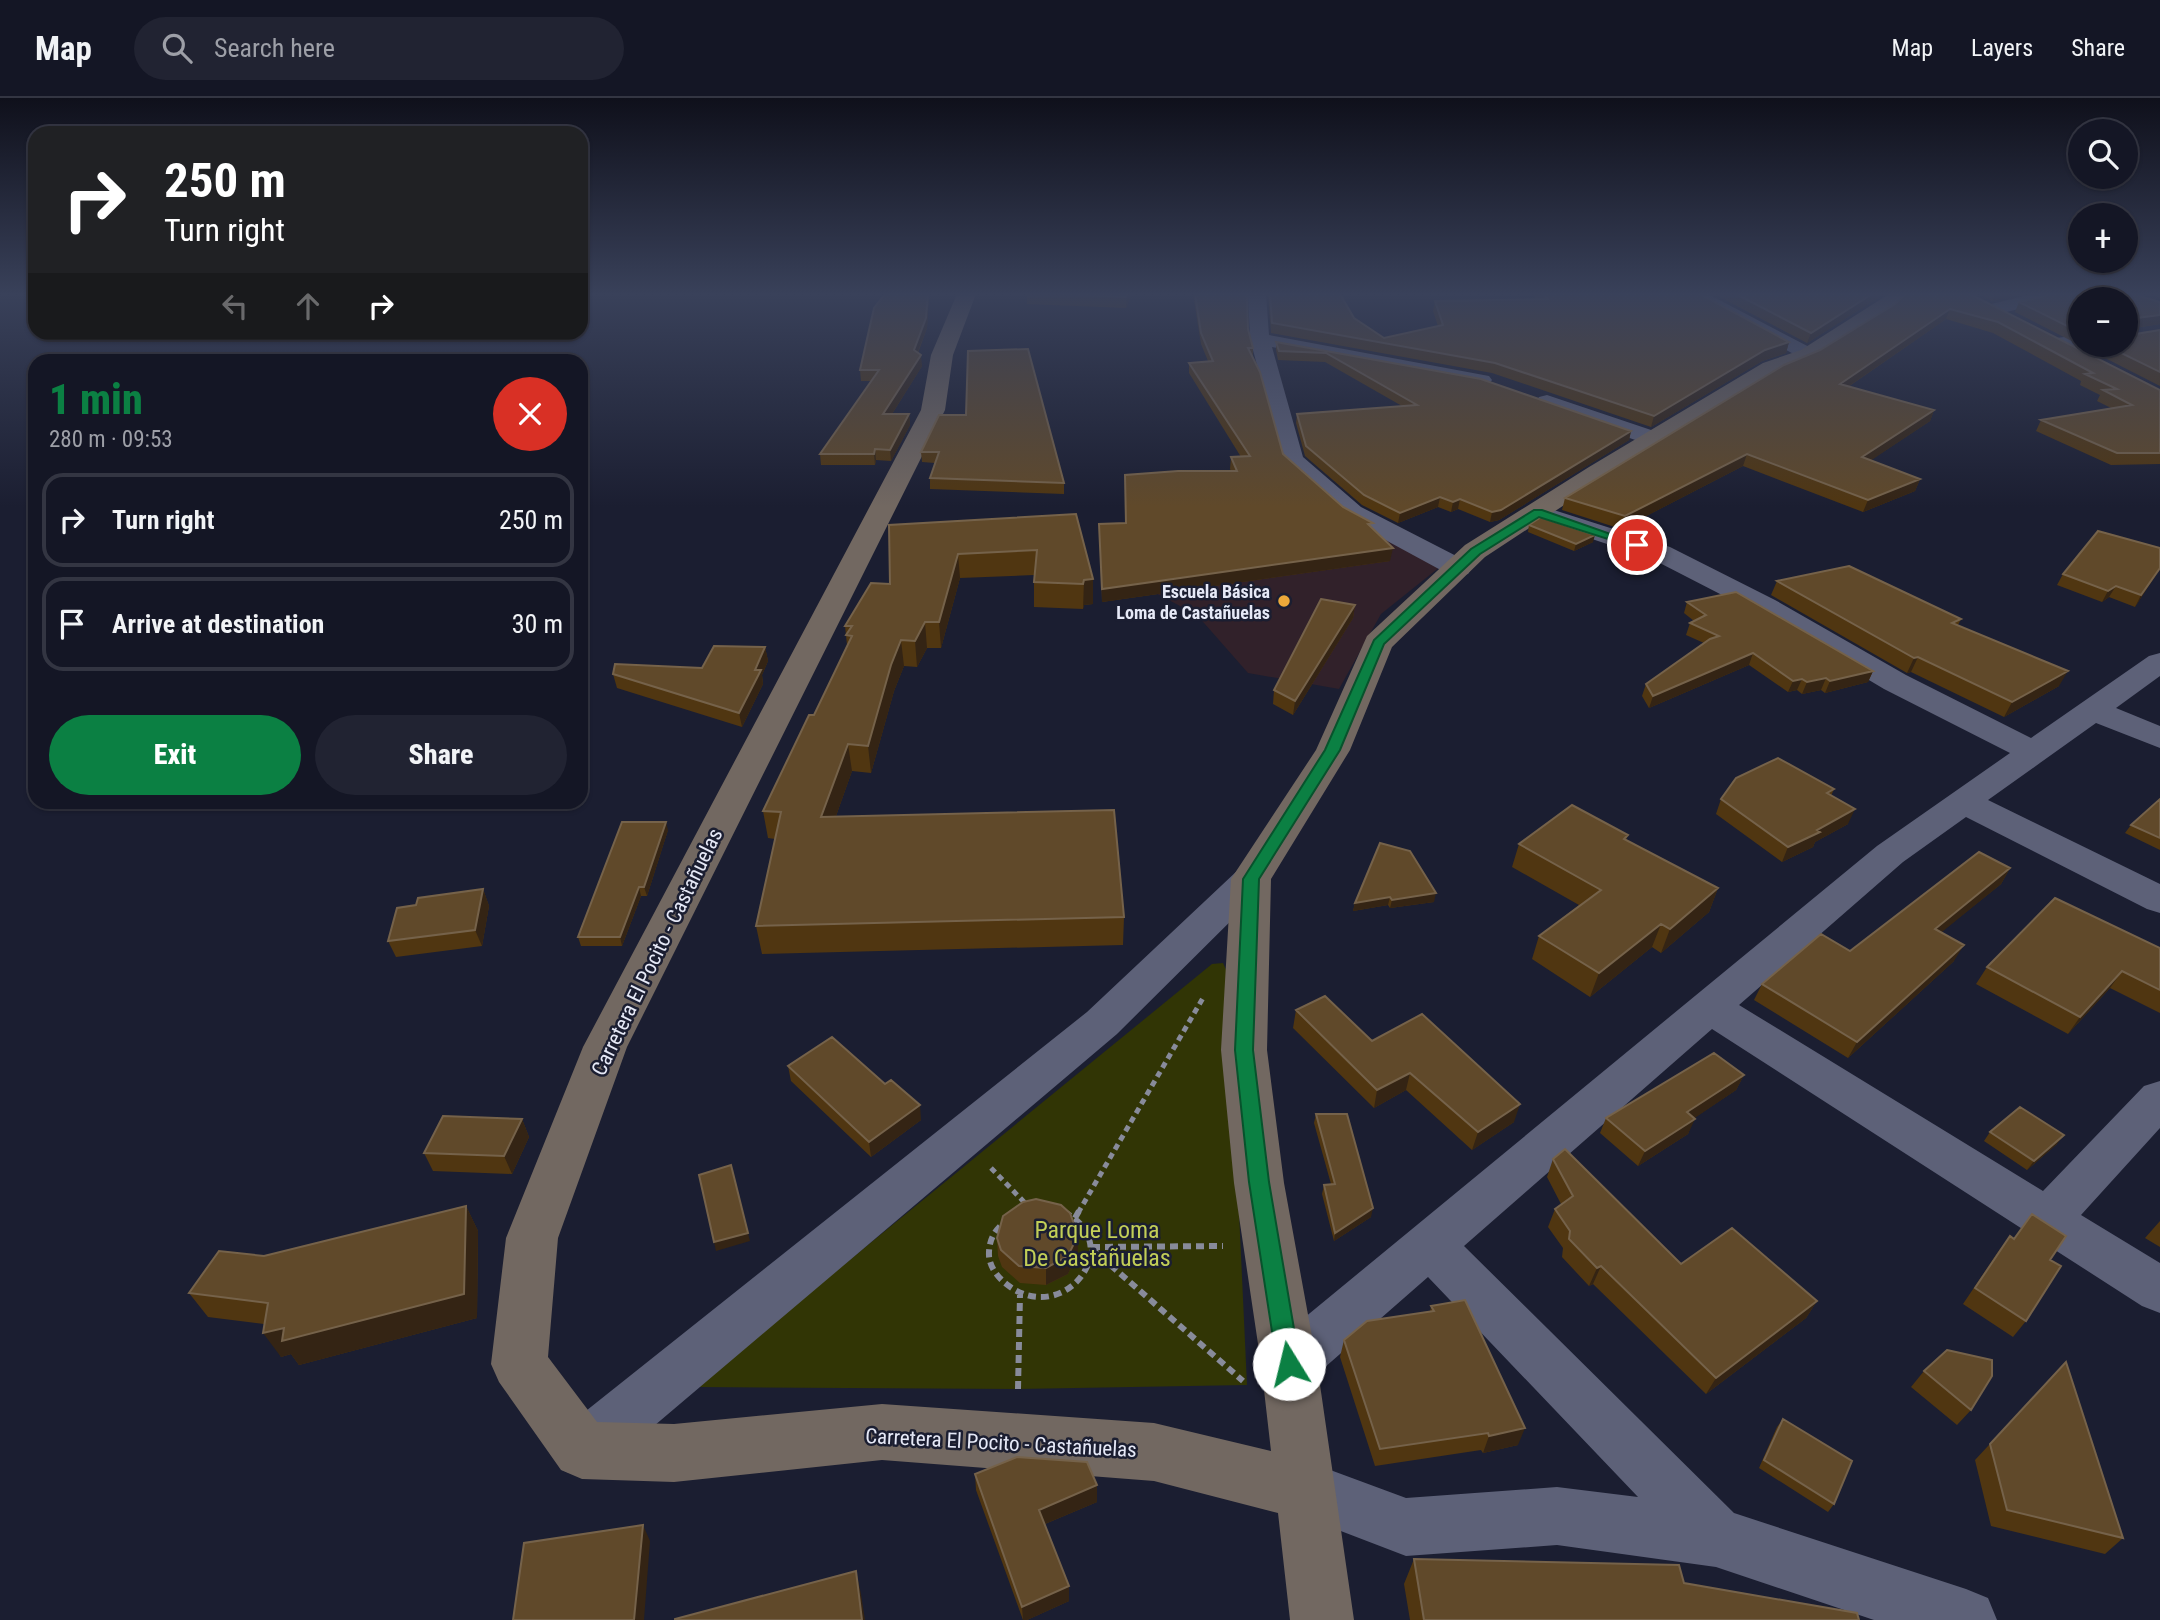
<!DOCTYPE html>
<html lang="en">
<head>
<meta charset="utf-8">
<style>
  body { margin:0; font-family:"Roboto Condensed",sans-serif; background:#212332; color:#f1f3f6; height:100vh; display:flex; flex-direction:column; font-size:26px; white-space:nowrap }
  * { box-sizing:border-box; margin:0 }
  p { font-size:23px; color:#9d9fa7 }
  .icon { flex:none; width:38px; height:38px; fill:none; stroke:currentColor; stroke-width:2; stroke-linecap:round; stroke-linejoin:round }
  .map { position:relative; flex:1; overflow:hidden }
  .details { position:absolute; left:28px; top:256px; width:560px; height:455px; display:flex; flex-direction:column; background:#141625; border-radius:21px; box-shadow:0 2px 5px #0004,0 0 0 2px #333542 }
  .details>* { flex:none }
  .guide { position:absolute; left:28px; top:28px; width:560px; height:214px; border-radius:21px; box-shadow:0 2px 5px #0004,0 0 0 2px #333542; background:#202124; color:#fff; overflow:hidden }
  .controls { position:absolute; left:2068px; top:21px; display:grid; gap:14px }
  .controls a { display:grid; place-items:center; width:70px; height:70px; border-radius:50%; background:#141625; box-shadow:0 2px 5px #0004,0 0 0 2px #333542; font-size:35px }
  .pin { position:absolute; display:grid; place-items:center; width:60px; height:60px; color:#fff; margin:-30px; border:4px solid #fff; border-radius:50%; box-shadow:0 2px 7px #0007 }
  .me { position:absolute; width:77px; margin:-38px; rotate:351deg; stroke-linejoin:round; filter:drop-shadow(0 0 5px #0008) }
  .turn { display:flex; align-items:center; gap:24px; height:147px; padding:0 21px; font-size:32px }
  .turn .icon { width:91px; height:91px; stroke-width:2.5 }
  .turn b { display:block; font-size:49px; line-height:60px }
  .lanes { display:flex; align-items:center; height:66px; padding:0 21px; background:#0003; justify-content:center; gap:35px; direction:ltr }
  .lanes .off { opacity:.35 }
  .round { display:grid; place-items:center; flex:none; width:74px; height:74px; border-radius:37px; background:#212332 }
  .head { display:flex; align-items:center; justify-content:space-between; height:119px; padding:0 21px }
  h1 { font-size:42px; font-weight:800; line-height:52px; color:#0b8043 }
  .cta { display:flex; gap:14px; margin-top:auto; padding:14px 21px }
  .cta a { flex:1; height:80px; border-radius:42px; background:#0b8043; color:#fff; font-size:28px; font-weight:800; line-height:80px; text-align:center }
  .cta a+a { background:#212332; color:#f1f3f6 }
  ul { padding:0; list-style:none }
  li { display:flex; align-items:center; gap:21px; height:94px; margin:0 14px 10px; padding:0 7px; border:4px solid #333542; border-radius:21px }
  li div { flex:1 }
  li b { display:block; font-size:26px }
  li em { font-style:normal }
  header { display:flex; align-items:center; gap:42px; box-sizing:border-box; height:98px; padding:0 35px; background:#141625; border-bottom:2px solid #333542 }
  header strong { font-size:33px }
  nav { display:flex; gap:38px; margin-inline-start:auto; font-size:24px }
  .search { width:490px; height:63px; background:#212332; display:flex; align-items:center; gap:18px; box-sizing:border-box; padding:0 24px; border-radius:38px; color:#9d9fa7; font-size:26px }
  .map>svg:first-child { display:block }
  .education { fill:#31212a }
  .green { fill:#313505 }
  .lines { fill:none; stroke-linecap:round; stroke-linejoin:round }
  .path-far1 { stroke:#888b9b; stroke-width:5; stroke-dasharray:6 4.5; stroke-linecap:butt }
  .path { stroke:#888b9b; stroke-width:6; stroke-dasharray:8 5; stroke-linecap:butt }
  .street { fill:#5d6178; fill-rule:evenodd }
  .secondary { fill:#726861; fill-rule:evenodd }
  .wall { fill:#503611; fill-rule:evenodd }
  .shaded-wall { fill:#342414 }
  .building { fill:#60492a; stroke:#75624a; stroke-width:2 }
  .route { fill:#0b8043; stroke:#07532c; stroke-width:2 }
  .poi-dot { fill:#eca93a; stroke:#1b1e31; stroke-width:2.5 }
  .labels { text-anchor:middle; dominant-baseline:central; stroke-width:5; stroke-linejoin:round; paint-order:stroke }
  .far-poi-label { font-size:18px; font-weight:bold; fill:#e6e9f7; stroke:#1b1e31; text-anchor:end }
  .street-label { font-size:21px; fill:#e6e9f7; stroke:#1b1e31 }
  .near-park-label { font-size:24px; fill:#c2ce57; stroke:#1b1e31 }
</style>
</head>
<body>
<header>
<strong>Map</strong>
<div class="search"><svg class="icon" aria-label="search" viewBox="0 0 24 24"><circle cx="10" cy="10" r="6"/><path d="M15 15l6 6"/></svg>Search here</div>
<nav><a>Map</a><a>Layers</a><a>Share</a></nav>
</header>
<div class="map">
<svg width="2160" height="1522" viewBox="0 0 2160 1522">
  <rect width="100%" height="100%" fill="#1b1e31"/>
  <path class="education" d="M1333,413L1441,468L1381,516L1339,591L1248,575L1197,517L1146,490Z"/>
  <path class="green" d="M1223,865L1228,876L1247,1287L1018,1291L694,1289L1212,866Z"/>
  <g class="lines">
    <path class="path-far1" d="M991,1070L1026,1106
      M1018,1115C1034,1106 1050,1108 1066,1115
      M1078,1115L1203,900"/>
    <path class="path" d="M1021,1113C1003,1124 988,1134 989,1158C990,1170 999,1181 1009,1188C1065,1229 1129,1145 1062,1113
      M1075,1120L1079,1113
      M1092,1149L1223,1148
      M1091,1150L1243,1283
      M1018,1291L1020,1197"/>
    <path class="street" d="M1248,196H1266L1269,237L1489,278L1492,282L1489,286L1482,288L1272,249L1303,359L1361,409L1468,464L1472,470L1468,476L1458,478L1448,476L1343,419L1284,367L1250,241Z
      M1684,196H1708L1815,252L1818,256L1815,260H1801Z
      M2033,196H2066L2063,200L1990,218L1981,212L1983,208Z
      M2081,237V247H2088L2048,249L2045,245L2048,241Z
      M1547,297L1663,336L1666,341L1663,346H1647L1539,309L1536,304L1539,299Z
      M1538,407L1670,449L1775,502L1906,577L2031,640L2149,558L2160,555V578L2116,610L2160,628V650L2096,625L1988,702L2160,786V815L2147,811L1966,719L1903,764L1739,907L2043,1093L2144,988L2160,983V1030L2081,1117L2160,1165V1215L2142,1208L1712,931L1464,1148L1734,1415L1966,1491L1988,1500L1997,1522H1874L1716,1469L1557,1447L1406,1458L1286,1412L1277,1392L1286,1372L1306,1363L1406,1400L1557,1389L1638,1399L1428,1179L1308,1284L1289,1291L1270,1284L1262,1266L1270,1248L1877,748L2010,655L1884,591L1755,514L1652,461L1529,420L1525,415L1529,410Z
      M1251,769L1264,772L1270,781L1264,790L1117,936L602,1372L582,1380L562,1372L554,1352L562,1332L1087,914L1238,772Z"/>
    <path class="secondary" d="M957,196H976L953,257L945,312L627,949L558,1140L548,1259L597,1324L674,1326L882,1306L1154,1325L1271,1353L1261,1266L1234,1085L1221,952L1231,781L1316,652L1367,538L1465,447L1589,369L1763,265L1801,252L1889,196H1910L1890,214L1815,260L1779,275L1607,379L1485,459L1392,549L1350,652L1271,781L1267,952L1284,1085L1317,1266L1354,1522H1290L1278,1415L1154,1383L882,1362L674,1384L582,1381L561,1372L499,1284L491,1266L506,1140L583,949L921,312L931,257Z"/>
  </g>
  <path class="wall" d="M885,196H929L927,230L918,255L922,268L892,316H909L910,327L891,363L876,362L875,367H821L820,356L871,283H861L860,272Z
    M1027,196H1132L1126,210L1027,206Z
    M1193,196H1247L1248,231L1253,250V259L1283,356L1343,409L1372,430L1390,463L1102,504L1099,426L1125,425L1231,373L1230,371L1231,359H1241L1189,275V265L1208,263L1201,246Z
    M1268,196H1340L1354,220L1384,240L1438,228L1433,213L1435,203L1536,201L1531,196H1700L1789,244L1786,255L1762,263L1651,329L1492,275L1271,235Z
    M1714,196H1884L1807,245Z
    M1970,196L2160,292V366L2111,367L2036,333L2041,322L2111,310L2097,303L2100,297L2080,287L2081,283L1993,235L1946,221L1848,289L1934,312L1930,323L1871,362L1920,381L1915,393L1863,414L1743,368L1621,431L1562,412L1565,400L1820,252L1895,206Z
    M1980,196H2021L1992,203Z
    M2052,196H2133L2160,204V226L2129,231V237L2160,232V288L2015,214L2019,204ZM2081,201H2126V247H2081Z
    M2151,196H2160V200Z
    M1276,244L1481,281L1631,333L1629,342L1499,422L1490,424L1458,411L1451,414L1438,409L1398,425L1362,407L1305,358L1296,325L1297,316L1402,308L1325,264L1278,262L1276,252Z
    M939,317L1064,385V396L930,391V380L935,365L922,364L921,354Z
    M1076,416L1093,506L1084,507L1083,511L1034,509V477L960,480L941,550H927L917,569L904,568L894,593L871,675L852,673L836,718L1124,819L1123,847L762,856L756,828L775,741L768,740L763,713L814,617L847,547L845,528L890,486L889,427Z
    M1529,427L1593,444L1574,453L1528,434Z
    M2160,470L2135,509L2109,499L2102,504L2057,487L2063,476Z
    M1777,483L1961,521L1958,527L2059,588L2004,619L1911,574L1907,575L1771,497Z
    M1687,504L1873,573L1868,584L1825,595L1821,592L1802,596L1797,592L1788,594L1749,567L1649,610L1642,598L1646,586L1704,545L1686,537L1690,525L1694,523L1684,515Z
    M1355,507L1353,520L1293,617L1273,606L1274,592Z
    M765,549L768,563L762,577L763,586L742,629L617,590L613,576L702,570Z
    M1834,691L1831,698L1848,726L1815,744L1813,749L1782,764L1716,716L1721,701Z
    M2160,701V752L2125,735L2131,727Z
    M668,732L647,798H641L622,848H581L578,839Z
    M1628,737L1626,742L1718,790L1709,814L1661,855L1652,849L1590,899L1532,861L1539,838L1579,807L1512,769L1519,746Z
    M1380,745L1434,804L1390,810L1388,807L1353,813L1355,805Z
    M2010,770L2001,786L1941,834L1954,863L1848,960L1754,902L1762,886L1850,853Z
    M483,791L489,808L482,848L396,859L388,843L416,807Z
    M2160,850V915L2110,890L2068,936L1976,886L1987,869Z
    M1296,912L1514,1024L1472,1052L1406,992L1374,1010L1293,930Z
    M788,968L921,1022L871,1059L791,983Z
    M1744,977L1736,992L1694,1020L1688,1036L1638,1068L1600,1035L1606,1020Z
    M1316,1016L1371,1119L1334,1143L1322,1096L1324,1087L1331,1086L1314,1025Z
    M522,1021L529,1039L512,1076L433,1073L424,1055Z
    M1990,1034L2057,1046L2027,1072L1984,1043Z
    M1553,1061L1681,1166L1817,1203L1806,1220L1706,1296L1593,1186L1589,1188L1562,1159L1563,1150L1548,1129L1555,1111L1561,1106L1547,1079Z
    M466,1108L478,1133L477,1220L299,1267L291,1256L281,1259L264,1226L208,1219L189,1195L264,1158Z
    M2032,1116L2050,1162L2026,1223L2013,1239L1963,1206L1998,1154L2010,1138L2014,1140Z
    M2160,1123V1149L2145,1140Z
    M1078,1137V1154L1068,1176L1046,1187L1020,1185L1002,1169L998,1158L997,1140Z
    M1431,1208L1518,1347L1483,1355L1481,1352L1375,1368L1340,1259L1344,1242L1430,1214Z
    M2066,1264L2123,1440L2105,1456L1991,1428L1975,1362Z
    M1924,1273L1971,1312L1957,1327L1911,1289Z
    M1783,1321L1834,1406L1828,1414L1759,1370L1777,1329Z
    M975,1376L1097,1404L1045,1426L1069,1488V1503L1027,1522H1023L976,1392Z
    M1414,1461L1684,1485L1859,1522H1410L1404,1486Z"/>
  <path class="shaded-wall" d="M928,196H929L927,230L914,263V252Z
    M1127,196H1132L1126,210V199Z
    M1872,196H1884L1807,245L1811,235Z
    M1995,196H2021L1992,203Z
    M1950,211L1946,221L1836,297L1840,286Z
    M2160,217V226L2126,231L2129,221Z
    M1789,244L1786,255L1762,263L1651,329L1654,318L1765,252Z
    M921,257L922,268L885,327L883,316Z
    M1934,312L1930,323L1858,371L1862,359Z
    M909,316L910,327L891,363L890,352Z
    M1631,333L1629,342L1499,422L1490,424L1492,414Z
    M875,351L876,362L875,367L874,356Z
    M1747,356L1743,368L1621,431L1625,418Z
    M1920,381L1915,393L1863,414L1868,402Z
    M1440,399L1438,409L1398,425L1400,415Z
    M1460,401L1458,411L1451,414L1453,404Z
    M1595,437L1593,444L1574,453L1576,446Z
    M1393,450L1390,463L1102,504V491Z
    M958,456L960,480L941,550L939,524Z
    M2160,470L2156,477L2135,509L2141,497Z
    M1093,481V506L1084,507L1083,511L1084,482Z
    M2116,488L2109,499L2102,504L2108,493Z
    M1355,507L1353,520L1293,617L1295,603Z
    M925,524L927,550L917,569L915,543Z
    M901,542L904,568L894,593L871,675L868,648L891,567Z
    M765,549L768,563L762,577L763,586L742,629L739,615L755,572Z
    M1753,555L1749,567L1649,610L1653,598Z
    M1918,559L1911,574L1907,575L1914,560Z
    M1873,573L1868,584L1825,595L1830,583Z
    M2068,573L2059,588L2004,619L2012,604Z
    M1826,580L1821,592L1802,596L1807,584Z
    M1802,581L1797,592L1788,594L1793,583Z
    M848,646L852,673L826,746L821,719Z
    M1855,711L1848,726L1815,744L1813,749L1782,764L1788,749Z
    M666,724L668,732L647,798L644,789Z
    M2010,770L2001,786L1926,847L1935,831Z
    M639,789L641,798L622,848L620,839Z
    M1718,790L1709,814L1661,855L1670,831Z
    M483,791L489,808L482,848L475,832Z
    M1436,795L1434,804L1390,810L1392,802Z
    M1390,799L1388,807L1353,813L1355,805Z
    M1661,826L1652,849L1590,899L1599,875Z
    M1964,847L1954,863L1848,960L1857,944Z
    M2122,873L2110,890L2068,936L2080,919Z
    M1410,975L1406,992L1374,1010L1377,992Z
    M1744,977L1736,992L1680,1030L1687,1014Z
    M1520,1006L1514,1024L1472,1052L1478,1034Z
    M920,1007L921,1022L871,1059L869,1044Z
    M522,1021L529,1039L512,1076L504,1058Z
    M1695,1021L1688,1036L1638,1068L1645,1053Z
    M2064,1037L2057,1046L2027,1072L2034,1063Z
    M731,1067L750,1143L716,1153L714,1144Z
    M466,1108L478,1133L477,1220L299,1267L291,1256L281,1259L263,1235Z
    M1373,1110L1371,1119L1334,1143L1335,1135Z
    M1078,1137V1154L1068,1176L1046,1187V1170Z
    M1601,1168L1593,1186L1589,1188L1597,1170Z
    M1817,1203L1806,1220L1706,1296L1716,1280Z
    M1525,1330L1518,1347L1483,1355L1489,1338Z
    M1097,1387V1404L1040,1428L1039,1412Z
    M643,1427L650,1443L644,1522H634Z
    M856,1473L861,1496L865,1522H862Z
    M1069,1488V1503L1027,1522H1023L1022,1509Z"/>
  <path class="building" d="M885,196H928L926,220L914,252L921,257L883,316H909L890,352L875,351L874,356H820L879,272H860L874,210Z
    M1063,196H1127L1126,199Z
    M1195,196H1247L1248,231L1253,250H1248L1260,274L1283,356L1343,409L1373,425L1368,426L1393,450L1102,491L1099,426L1126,425L1125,377L1178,373H1237L1231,359L1250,358L1189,265L1213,263L1201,235Z
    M1270,196H1340L1354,220L1384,240L1443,227L1435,203L1548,201L1543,196H1700L1789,244L1765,252L1654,318L1495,265L1272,225Z
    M1736,196H1872L1811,235Z
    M1906,196H1970L2160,292V355H2117L2041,322L2132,307L2103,292L2117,291L2085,276L2093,275L1998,224L1950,211L1840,286L1934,312L1862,359L1920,381L1868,402L1747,356L1625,418L1565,400L1784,267L1820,252L1895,206Z
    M2052,196H2133L2160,204V217L2129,221V237L2160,232V274L2105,247H2126V201H2081V235L2019,204Z
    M1276,244L1481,281L1631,333L1501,412L1492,414L1460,401L1453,404L1440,399L1400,415L1364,397L1306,348L1297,316L1417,307L1326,255L1279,253Z
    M1028,251L1064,385L930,380L939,354H921L939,317H966L968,253Z
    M1076,416L1093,481L1084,482L1083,486L1034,484L1037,452L958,456L939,524H925L915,543L901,542L891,567L868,648L848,646L821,719L1114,712L1124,819L756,828L781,714L763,713L809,617H814L852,538L846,537L852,528H845L871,485L890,486L889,427Z
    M1541,419L1595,437L1576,446L1529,427Z
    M2098,433L2160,450V470L2141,497L2116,488L2108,493L2063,476Z
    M1849,468L1961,521L1952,525L2068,573L2012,604L1918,559L1914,560L1777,483Z
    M1736,494L1873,573L1830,583L1826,580L1807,584L1802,581L1793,583L1753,555L1653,598L1646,586L1710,541L1719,538L1690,525L1706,517L1687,504Z
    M1321,501L1355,507L1295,603L1274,592Z
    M714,548L765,549L755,572H761L739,615L613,576L615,566L702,570Z
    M1778,660L1834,691L1827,695L1855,711L1817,732L1820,734L1788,749L1721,701L1736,680Z
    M2160,701V740L2131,727Z
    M1572,707L1628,737L1624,741L1718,790L1670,831L1661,826L1599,875L1539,838L1601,792L1519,746Z
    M622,724H666L644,789H639L620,839H578Z
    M1380,745L1410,753L1436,795L1392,802L1390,799L1355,805Z
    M1979,754L2010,770L1935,831L1964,847L1857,944L1762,886L1821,836L1850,853Z
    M483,791L475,832L388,843L397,810L416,807L418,800Z
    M2055,800L2160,850V892L2122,873L2080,919L1987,869Z
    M1325,898L1372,943L1422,916L1520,1006L1478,1034L1410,975L1377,992L1296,912Z
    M832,939L885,986L891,982L920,1007L869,1044L788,968Z
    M1714,955L1744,977L1687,1014L1695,1021L1645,1053L1606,1020Z
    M2020,1009L2064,1037L2034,1063L1990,1034Z
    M1316,1016H1347L1373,1110L1335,1135L1324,1087L1335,1086Z
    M443,1018L522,1021L504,1058L424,1055Z
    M1565,1051L1681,1166L1732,1130L1817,1203L1716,1280L1601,1168L1597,1170L1569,1141L1570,1133L1555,1111L1573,1098L1553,1061Z
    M731,1067L748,1135L714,1144L699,1077Z
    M1036,1101L1061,1107L1070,1115L1078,1137L1068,1158L1046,1170L1019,1168L1001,1152L997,1140L1003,1118L1023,1104Z
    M466,1108L464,1196L282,1243L284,1230L263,1235L268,1205L189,1195L219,1153L264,1158Z
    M2032,1116L2066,1138L2050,1162L2061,1168L2026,1223L1975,1190L2010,1138L2014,1141Z
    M1465,1202L1525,1330L1489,1338L1488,1335L1380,1351L1344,1242L1367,1223L1434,1213L1431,1208Z
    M1947,1252L1992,1262V1278L1971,1312L1924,1273Z
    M2066,1264L2123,1440L2007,1412L1990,1346Z
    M1783,1321L1852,1363L1834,1406L1764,1362Z
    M1017,1359L1087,1364L1097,1387L1039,1412L1069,1488L1022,1509L975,1376Z
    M643,1427L634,1522H513L524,1445Z
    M1414,1461L1679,1467L1684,1485L1857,1515L1859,1522H1424Z
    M856,1473L862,1522H675V1521Z"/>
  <linearGradient id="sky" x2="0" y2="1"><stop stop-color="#0f101b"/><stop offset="0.48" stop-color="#39415a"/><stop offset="1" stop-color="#39415a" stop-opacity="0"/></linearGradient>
  <rect width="2160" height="409" fill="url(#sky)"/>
  <path class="route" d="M1534,412H1542L1642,447L1633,449L1539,419L1480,456L1384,546L1340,652L1259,781L1253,952L1269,1084L1300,1266L1297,1274L1289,1277L1281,1274L1277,1266L1249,1084L1235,952L1243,781L1325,652L1374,542L1471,451Z"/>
  <circle class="poi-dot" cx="1284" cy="503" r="7"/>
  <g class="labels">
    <g class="far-poi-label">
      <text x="1270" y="493">Escuela Básica<tspan x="1270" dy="21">Loma de Castañuelas</tspan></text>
    </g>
    <g class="street-label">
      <text transform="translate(657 854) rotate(-64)">Carretera El Pocito - Castañuelas</text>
      <text transform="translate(1001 1345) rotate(3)">Carretera El Pocito - Castañuelas</text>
    </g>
    <g class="near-park-label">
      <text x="1097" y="1132">Parque Loma<tspan x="1097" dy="28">De Castañuelas</tspan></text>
    </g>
  </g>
</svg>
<div class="controls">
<a><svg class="icon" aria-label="search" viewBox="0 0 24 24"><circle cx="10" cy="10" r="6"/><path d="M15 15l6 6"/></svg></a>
<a>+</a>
<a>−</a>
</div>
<div class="pin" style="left:1637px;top:447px;background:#d93025"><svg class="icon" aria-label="arrive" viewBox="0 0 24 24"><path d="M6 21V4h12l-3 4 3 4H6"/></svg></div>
<svg class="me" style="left:1289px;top:1266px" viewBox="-20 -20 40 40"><circle r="19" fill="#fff"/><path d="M0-13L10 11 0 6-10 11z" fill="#0b8043"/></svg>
<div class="guide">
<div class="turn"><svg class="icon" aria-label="right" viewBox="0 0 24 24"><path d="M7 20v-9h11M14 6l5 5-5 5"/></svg><div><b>250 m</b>Turn right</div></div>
<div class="lanes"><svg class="icon off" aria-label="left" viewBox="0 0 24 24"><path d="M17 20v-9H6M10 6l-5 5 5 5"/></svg><svg class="icon off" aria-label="ahead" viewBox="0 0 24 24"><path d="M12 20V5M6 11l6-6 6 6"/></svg><svg class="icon" aria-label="right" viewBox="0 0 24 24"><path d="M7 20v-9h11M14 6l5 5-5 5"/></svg></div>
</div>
<section class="details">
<div class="head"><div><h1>1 min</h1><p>280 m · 09:53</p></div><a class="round" style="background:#d93025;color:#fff"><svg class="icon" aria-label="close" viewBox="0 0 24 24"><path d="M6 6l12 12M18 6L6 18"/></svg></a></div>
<ul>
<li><svg class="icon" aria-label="right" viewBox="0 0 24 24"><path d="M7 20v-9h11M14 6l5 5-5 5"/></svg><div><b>Turn right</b></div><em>250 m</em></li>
<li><svg class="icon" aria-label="arrive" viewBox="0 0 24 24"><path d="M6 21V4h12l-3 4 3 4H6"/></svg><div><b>Arrive at destination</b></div><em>30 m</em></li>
</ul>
<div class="cta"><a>Exit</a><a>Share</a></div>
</section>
</div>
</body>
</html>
